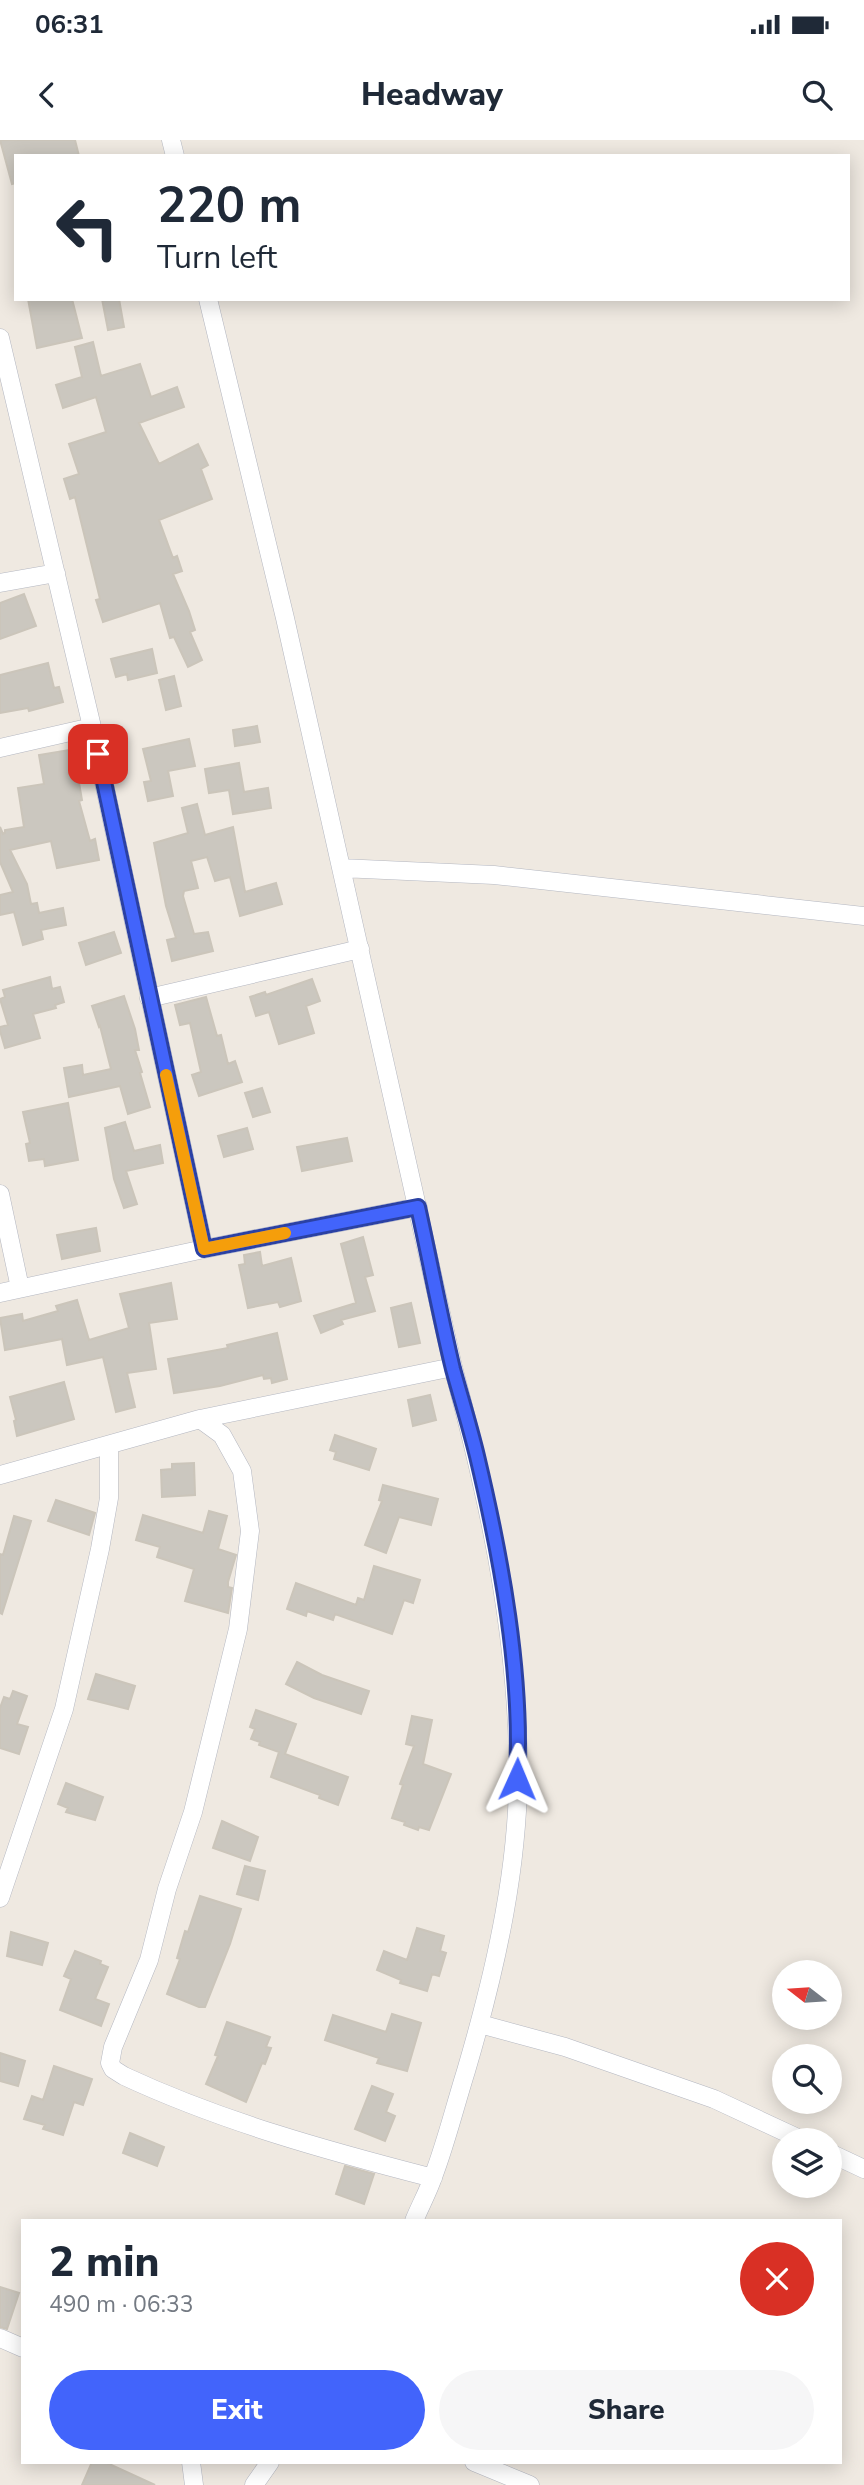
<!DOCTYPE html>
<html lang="en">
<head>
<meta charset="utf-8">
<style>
  body { margin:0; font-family:"Nunito Sans",sans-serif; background:#f6f6f7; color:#1f2937; height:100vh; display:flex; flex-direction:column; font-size:26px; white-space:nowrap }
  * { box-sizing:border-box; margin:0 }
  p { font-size:23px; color:#747a83 }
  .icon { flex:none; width:38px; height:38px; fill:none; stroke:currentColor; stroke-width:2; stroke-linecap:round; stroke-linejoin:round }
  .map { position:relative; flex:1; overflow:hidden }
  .sheet { position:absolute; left:21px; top:2079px; width:821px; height:245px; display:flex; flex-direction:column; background:#fff; border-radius:0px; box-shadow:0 4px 18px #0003 }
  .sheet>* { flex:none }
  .banner { position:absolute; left:14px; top:14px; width:836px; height:147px; border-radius:0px; box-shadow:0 4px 18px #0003; background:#fff; color:#1f2937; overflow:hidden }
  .needle { width:46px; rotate:287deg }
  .tools { position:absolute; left:772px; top:1820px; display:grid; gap:14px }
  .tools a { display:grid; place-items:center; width:70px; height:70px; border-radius:50%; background:#fff; box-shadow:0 4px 18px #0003; font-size:35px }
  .pin { position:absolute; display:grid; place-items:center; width:60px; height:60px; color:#fff; margin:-30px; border-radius:14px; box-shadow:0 4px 10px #0006 }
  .me { position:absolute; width:77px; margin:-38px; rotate:1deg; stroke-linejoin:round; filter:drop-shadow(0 0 5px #0008) }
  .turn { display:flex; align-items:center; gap:24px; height:147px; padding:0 28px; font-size:32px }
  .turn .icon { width:91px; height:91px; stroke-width:2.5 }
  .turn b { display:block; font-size:49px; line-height:60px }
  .round { display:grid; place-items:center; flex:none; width:74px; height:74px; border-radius:37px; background:#f6f6f7 }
  .head { display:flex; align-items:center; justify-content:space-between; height:119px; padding:0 28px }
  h1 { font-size:42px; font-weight:800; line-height:52px }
  .primary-button { display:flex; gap:14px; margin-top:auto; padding:14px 28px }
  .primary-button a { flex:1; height:80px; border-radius:42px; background:#4264fb; color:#fff; font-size:28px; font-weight:800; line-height:80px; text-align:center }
  .primary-button a+a { background:#f6f6f7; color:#1f2937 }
  .status { display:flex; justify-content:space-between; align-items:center; height:49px; padding:0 35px; background:#fff; direction:ltr }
  .status svg { height:19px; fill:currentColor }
  header { display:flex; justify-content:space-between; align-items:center; height:91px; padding:0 28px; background:#fff; font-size:32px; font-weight:800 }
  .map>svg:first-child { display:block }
  .building { fill:#cbc7bf; stroke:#cbc5ba; stroke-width:2 }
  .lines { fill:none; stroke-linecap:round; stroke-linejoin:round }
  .minor-casing { stroke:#b4b7c1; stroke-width:19 }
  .minor { stroke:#fff; stroke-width:18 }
  .route-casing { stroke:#2b41a3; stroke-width:18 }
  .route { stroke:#4264fb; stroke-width:12 }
  .slow { stroke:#f59e0b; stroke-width:12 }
</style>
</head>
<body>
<div class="status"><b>06:31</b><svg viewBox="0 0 49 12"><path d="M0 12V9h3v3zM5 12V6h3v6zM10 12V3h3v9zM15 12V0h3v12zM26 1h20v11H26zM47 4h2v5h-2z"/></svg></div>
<header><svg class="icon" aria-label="back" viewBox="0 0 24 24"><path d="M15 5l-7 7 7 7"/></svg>Headway<svg class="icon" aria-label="search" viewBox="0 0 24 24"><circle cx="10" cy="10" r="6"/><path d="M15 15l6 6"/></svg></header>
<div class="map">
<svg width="864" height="2345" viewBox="0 0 864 2345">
  <rect width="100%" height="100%" fill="#efe9e1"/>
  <path class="building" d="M0,0H75L79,16H16V43L12,44Z
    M28,159H72L82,198L37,208Z
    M102,159H119L124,187L108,190Z
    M93,202L101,236L140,224L151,257L177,247L184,267L139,283L159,324L198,304L208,325L201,329L212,359L159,380L173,418L177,416L182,431L173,434L189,471L195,490L190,492L202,520L188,527L174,497L170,498L160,463L103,482L96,460L100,459L75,357L70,359L64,339L79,334L69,304L106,292L96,257L63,268L56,245L82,237L75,207Z
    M24,454L36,486L0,499V463Z
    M152,509L157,533L128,540L127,534L116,537L111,519Z
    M48,523L54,548L59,547L63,562L29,571L28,568L0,573V535Z
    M174,536L181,566L166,570L159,540Z
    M257,586L260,602L235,606L233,590Z
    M189,599L195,626L168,631L173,656L148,661L144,642L151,641L143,609Z
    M76,609L79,631H77L82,660L79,661L90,701L95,699L99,720L57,728L51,701L10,710L27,744L31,764L37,763L39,773L63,768L66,785L41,790L43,799L23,805L14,772L0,775V755L13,752L0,722V687L3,694L5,693V690L24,687L18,648L44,644L39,615Z
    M239,623L244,652L268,648L271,668L233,674L229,650L209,653L205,629Z
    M197,664L205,695L233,687L245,752L276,743L282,764L240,776L230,737L215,741L207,717L191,721L198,748L184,751L183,756L194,794L208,792L213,811L172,821L167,800L176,798L166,766L154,703L188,693L182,668Z
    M114,792L121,813L86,825L79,803Z
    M50,837L52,849L60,847L64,862L55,865L56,868L33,874L40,898L5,908L0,891V887L8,885L0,859L5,857L3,850Z
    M312,839L320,861L306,866L314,893L279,904L269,872L256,876L250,857L265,852L266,855Z
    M124,856L135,889L139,910H135L142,932L140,933L150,967L128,974L120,946L69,957L64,928L82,925L83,935L111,929L100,886L99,887L92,866Z
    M206,857L217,896L221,895L228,924L235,921L242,942L199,956L192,935L201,932L190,883L180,885L175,865Z
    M262,948L270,972L253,977L245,953Z
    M68,963L78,1020L45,1026L44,1019L29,1021L26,1004L30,1003L23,972Z
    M125,982L134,1011L160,1005L163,1023L126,1031L137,1064L124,1068L114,1039L105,988Z
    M247,988L253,1009L224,1017L218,996Z
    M347,998L352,1021L302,1031L297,1007Z
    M96,1088L100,1111L62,1119L57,1095Z
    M363,1097L373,1135L365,1137L375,1171L341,1180L343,1184L321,1193L314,1176L356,1163L341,1104Z
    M260,1112L262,1126L291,1118L301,1161L280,1167L278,1162L248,1168L239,1125L245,1124L244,1115Z
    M171,1143L177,1179L149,1183L156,1229L127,1233L135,1267L116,1272L103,1217L67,1225L62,1199L5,1210L0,1178L22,1174L23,1181L58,1171L56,1166L77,1160L89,1200L129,1188L120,1154Z
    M411,1163L420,1203L399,1207L391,1168Z
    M277,1193L287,1239L272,1243L271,1238L264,1239L263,1235L220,1246L174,1253L168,1219L228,1208L227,1205Z
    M64,1242L74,1279L17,1296L14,1281L16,1280L10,1257Z
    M430,1255L436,1280L413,1286L408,1260Z
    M335,1295L376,1309L369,1330L334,1319L336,1312L330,1310Z
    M194,1323L195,1355L162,1357L161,1330L172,1329V1324Z
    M383,1345L438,1359L431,1385L399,1377L386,1413L365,1405L382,1361L379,1360Z
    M56,1360L95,1373L89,1395L48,1381Z
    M209,1371L227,1376L218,1409L236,1415L228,1442V1447L232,1448L228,1473L185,1461L194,1429L157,1417L160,1407L136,1400L143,1375L203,1393Z
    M14,1376L31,1381L2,1474L0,1473V1414L3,1415Z
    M374,1426L420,1440L413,1463L404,1460L392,1494L335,1474L333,1480L307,1471L306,1476L287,1469L296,1443L356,1465L358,1458L364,1460Z
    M297,1522L322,1535L369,1551L361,1574L314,1558L286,1544Z
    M96,1534L135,1546L128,1569L88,1559Z
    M13,1551L27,1556L17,1584L28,1587L19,1614L0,1608V1568L4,1557L10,1559Z
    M256,1570L296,1584L285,1614L348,1637L338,1665L319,1658L320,1655L271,1637L279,1612L259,1605L260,1602L251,1599L255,1589L250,1587Z
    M412,1576L432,1580L423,1624L451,1634L429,1690L419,1687L418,1690L404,1685L405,1682L392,1678L403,1645L400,1644L414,1606L406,1604Z
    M66,1643L103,1657L95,1680L66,1672L68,1668L58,1664Z
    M222,1681L258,1697L250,1721L213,1708Z
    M245,1726L265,1731L258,1760L237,1754Z
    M200,1756L241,1769L230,1804L205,1867H199L167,1854L180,1819L177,1818L185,1791L188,1792Z
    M417,1788L444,1796L440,1811L446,1813L439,1836L432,1834L427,1851L400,1843L401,1840L377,1830L384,1811L407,1820Z
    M11,1792L48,1803L42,1825L7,1816Z
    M75,1811L101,1821L100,1824L108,1827L95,1859L109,1864L101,1886L60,1870L71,1839L64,1836Z
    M392,1874L421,1883L407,1931L377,1923L379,1918L325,1900L333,1875L386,1892Z
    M227,1882L270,1897L266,1907L271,1908L265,1924L262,1923L246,1962L206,1944L218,1916L215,1915Z
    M0,1913L25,1921L18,1946L0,1941Z
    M54,1926L92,1939L83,1965L74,1962L63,1995L43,1989L45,1985L24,1979L32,1956L43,1960Z
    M372,1946L393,1954L386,1972L395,1976L385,2001L355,1989Z
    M130,1993L164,2007L157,2026L123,2013Z
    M345,2026L374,2034L364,2064L336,2054Z
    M0,2147L19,2153L7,2189L0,2187Z
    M92,2322H105L155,2345H82Z"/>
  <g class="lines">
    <g class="minor-casing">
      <path id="minor" d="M171,0L175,16
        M208,159L285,478L453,1227C487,1354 515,1481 518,1613C521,1720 496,1829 466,1931C455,1966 446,2003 433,2037C428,2052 420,2066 414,2081
        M0,198L92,587L204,1109
        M0,443L56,433
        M0,608L92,587
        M341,728L494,735L864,776
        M149,858L360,809
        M0,1054L20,1148
        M0,1153L204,1109L418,1067
        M200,1279L222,1295L242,1331L250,1391L238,1489L193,1672L167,1749L149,1820L113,1907L110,1923L113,1929L124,1936C223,1982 328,2011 433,2038
        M0,1335L200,1279L453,1227
        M0,1758L64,1569L100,1409L109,1358V1305
        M480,1884L565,1907L714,1959L802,2000
        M830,2013L864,2029
        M0,2198L23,2208
        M191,2322L194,2345
        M474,2322L530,2345
        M254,2345L270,2322"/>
    </g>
    <use href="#minor" class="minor"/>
  </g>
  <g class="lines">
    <g class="route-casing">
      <path id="route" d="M98,614L204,1109L418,1067C430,1121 440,1175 453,1229C461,1258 470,1287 477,1316C501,1417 523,1535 517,1639"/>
    </g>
    <use href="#route" class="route"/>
    <path class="slow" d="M166,935L204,1109L285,1093"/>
  </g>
</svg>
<div class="tools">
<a><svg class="needle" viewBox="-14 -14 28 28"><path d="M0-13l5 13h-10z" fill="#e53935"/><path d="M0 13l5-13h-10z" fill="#747a83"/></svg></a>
<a><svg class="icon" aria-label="search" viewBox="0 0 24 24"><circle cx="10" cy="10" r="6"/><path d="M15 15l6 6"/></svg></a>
<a><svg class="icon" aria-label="layers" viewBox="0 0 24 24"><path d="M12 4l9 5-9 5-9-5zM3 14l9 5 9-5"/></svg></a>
</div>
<div class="pin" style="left:98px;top:614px;background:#d93025"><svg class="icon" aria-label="arrive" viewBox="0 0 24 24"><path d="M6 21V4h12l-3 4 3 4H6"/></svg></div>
<svg class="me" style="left:517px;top:1639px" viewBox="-20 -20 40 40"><path d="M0-17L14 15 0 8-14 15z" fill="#4264fb" stroke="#fff" stroke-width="4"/></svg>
<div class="banner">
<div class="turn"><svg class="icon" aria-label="left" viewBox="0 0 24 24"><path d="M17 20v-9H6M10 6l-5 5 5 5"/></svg><div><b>220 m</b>Turn left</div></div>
</div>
<section class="sheet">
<div class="head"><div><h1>2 min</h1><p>490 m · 06:33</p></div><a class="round" style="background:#d93025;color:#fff"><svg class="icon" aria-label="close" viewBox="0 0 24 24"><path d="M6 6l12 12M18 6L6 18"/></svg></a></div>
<div class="primary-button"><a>Exit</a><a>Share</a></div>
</section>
</div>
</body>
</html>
